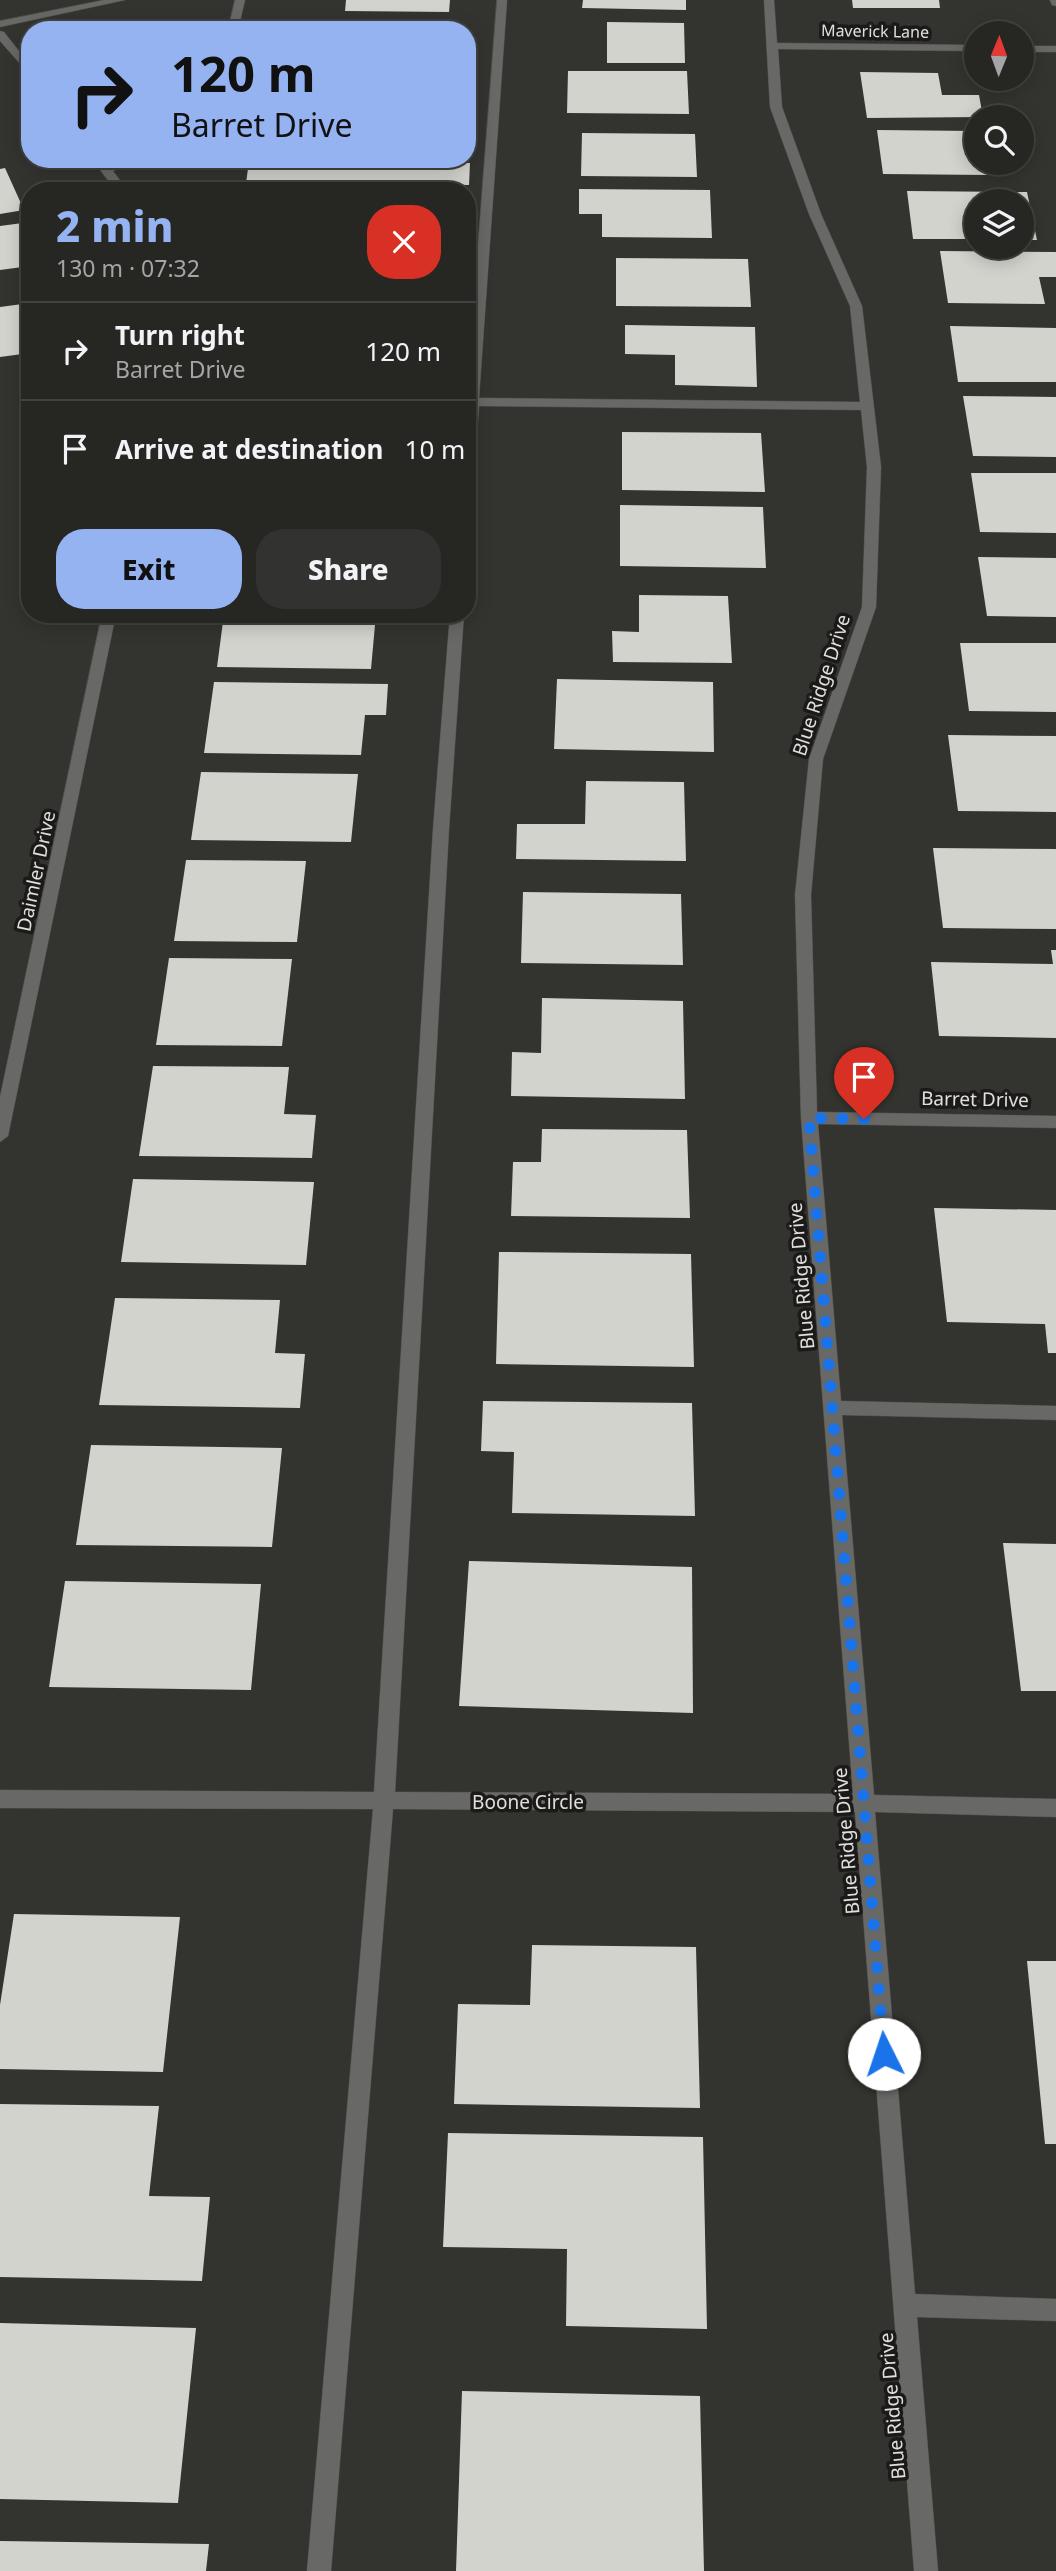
<!DOCTYPE html>
<html lang="en">
<head>
<meta charset="utf-8">
<style>
  body { margin:0; font-family:"Noto Sans",sans-serif; background:#323230; color:#f1f3f6; height:100vh; display:flex; flex-direction:column; font-size:26px; white-space:nowrap }
  * { box-sizing:border-box; margin:0 }
  p { font-size:23px; color:#a4a5a6 }
  .icon { flex:none; width:38px; height:38px; fill:none; stroke:currentColor; stroke-width:2; stroke-linecap:round; stroke-linejoin:round }
  .map { position:relative; flex:1; overflow:hidden }
  .side { position:absolute; left:21px; top:182px; width:455px; height:441px; display:flex; flex-direction:column; background:#262623; border-radius:28px; box-shadow:0 4px 18px #0003,0 0 0 2px #424341 }
  .side>* { flex:none }
  .guide { position:absolute; left:21px; top:21px; width:455px; height:147px; border-radius:28px; box-shadow:0 4px 18px #0003,0 0 0 2px #424341; background:#95b2f1; color:#111; overflow:hidden }
  .needle { width:46px; rotate:1deg }
  .fabs { position:absolute; left:964px; top:21px; display:grid; gap:14px }
  .fabs a { display:grid; place-items:center; width:70px; height:70px; border-radius:50%; background:#262623; box-shadow:0 4px 18px #0003,0 0 0 2px #424341; font-size:35px }
  .pin { position:absolute; display:grid; place-items:center; width:60px; height:60px; color:#fff; margin:-72px -30px; border-radius:50% 50% 50% 0; rotate:-45deg; box-shadow:0 0 7px #0007 }
  .pin .icon { rotate:45deg }
  .me { position:absolute; width:77px; margin:-38px; rotate:356deg; stroke-linejoin:round; filter:drop-shadow(0 0 5px #0008) }
  .turn { display:flex; align-items:center; gap:24px; height:147px; padding:0 35px; font-size:32px }
  .turn .icon { width:91px; height:91px; stroke-width:2.5 }
  .turn b { display:block; font-size:49px; line-height:60px }
  .round { display:grid; place-items:center; flex:none; width:74px; height:74px; border-radius:28px; background:#323230 }
  .headline { display:flex; align-items:center; justify-content:space-between; height:119px; padding:0 35px }
  h1 { font-size:42px; font-weight:800; line-height:52px; color:#95b2f1 }
  .button { display:flex; gap:14px; margin-top:auto; padding:14px 35px }
  .button a { flex:1; height:80px; border-radius:28px; background:#95b2f1; color:#111; font-size:28px; font-weight:800; line-height:80px; text-align:center }
  .button a+a { background:#323230; color:#f1f3f6 }
  ul { padding:0; list-style:none }
  li { display:flex; align-items:center; gap:21px; height:98px; padding:0 35px; border-top:2px solid #424341 }
  li div { flex:1 }
  li b { display:block; font-size:26px }
  li em { font-style:normal }
  .map>svg:first-child { display:block }
  .building { fill:#d3d3cd }
  .lines { fill:none; stroke-linecap:round; stroke-linejoin:round }
  .minor-casing { stroke:#4f4f4b; stroke-width:1 }
  .minor { fill:#686866; fill-rule:evenodd }
  .route { stroke:#1a73e8; stroke-width:12; stroke-dasharray:0 21.6 }
  .labels { text-anchor:middle; dominant-baseline:central; stroke-width:7; stroke-linejoin:round; paint-order:stroke }
  .far-street-label { font-size:16px; fill:#e0dfdd; stroke:#1b1a19 }
  .street-label { font-size:19px; fill:#e0dfdd; stroke:#1b1a19 }
</style>
</head>
<body>
<div class="map">
<svg width="1056" height="2571" viewBox="0 0 1056 2571">
  <rect width="100%" height="100%" fill="#33332f"/>
  <path class="building" d="M346,0H450L449,12L345,11Z
    M583,0H686V10L582,8Z
    M852,0H939L940,8H853Z
    M607,22L684,23L685,63H607Z
    M318,24H396L395,30H317Z
    M568,71H687L689,114L567,113Z
    M860,72L938,73L942,95H979L983,117L867,118Z
    M877,130L976,131V163H986L988,175L883,174Z
    M582,133L695,134L697,177L581,176Z
    M249,161L470,163L469,185L318,184L317,191H245Z
    M5,168L24,210L0,214V169Z
    M579,189L710,190L712,238L602,237V214H579Z
    M907,191L1027,192L1037,240H1022V201H976V239H913Z
    M30,222V266L0,270V226Z
    M940,251L1056,252V277H1039L1045,304L948,303Z
    M616,258L748,259L751,307L616,306Z
    M30,303V353L0,357V307Z
    M625,325L755,327L757,387L675,385V355L625,354Z
    M950,326L1056,328V382H958Z
    M963,396L1056,397V457L973,456Z
    M622,432L761,433L765,492L622,490Z
    M971,473H1056V533L980,532Z
    M620,505L763,507L766,568L620,566Z
    M978,557L1056,558V617L987,616Z
    M639,595L728,596L732,663L613,662L612,631L639,632Z
    M224,614H376L371,669L217,667Z
    M960,643H1056V712L969,711Z
    M557,679L713,682L714,752L554,749Z
    M214,682L388,684L386,715H365L361,755L204,753Z
    M948,735L1056,736V812L958,811Z
    M201,772L358,774L351,842L191,840Z
    M586,781L684,782L686,861L516,859L517,824H585Z
    M933,848L1056,849V929L943,928Z
    M186,860L306,861L297,942L174,941Z
    M523,892L681,894L683,965L521,963Z
    M1051,950H1056V1038L939,1036L931,962L1053,964Z
    M169,958L292,959L282,1046L156,1045Z
    M542,998L683,1001L685,1099L511,1096L512,1052L541,1053Z
    M153,1066L289,1067L284,1114L316,1115L312,1158L139,1156Z
    M542,1129L687,1130L690,1218L511,1216L513,1162H541Z
    M133,1179L314,1182L306,1265L121,1262Z
    M934,1208L1056,1210V1353H1048L1045,1324L947,1322Z
    M499,1252L691,1254L694,1367L496,1364Z
    M115,1298L280,1300L275,1353L305,1354L300,1408L99,1405Z
    M483,1401L692,1403L695,1516L512,1513L514,1452L481,1451Z
    M91,1445L282,1448L272,1547L76,1545Z
    M1003,1543L1056,1544V1691H1021Z
    M469,1561L692,1567L693,1713L459,1706Z
    M65,1581L261,1584L251,1690L49,1687Z
    M14,1914L180,1917L163,2072L0,2069V2005Z
    M532,1945L696,1947L700,2108L454,2104L458,2004L530,2005Z
    M1027,1961H1056V2144H1045Z
    M0,2104L159,2106L149,2196L210,2197L202,2281L0,2277Z
    M448,2133L703,2137L707,2329L566,2326L567,2249L443,2247Z
    M0,2323L196,2328L178,2503L0,2499Z
    M462,2391L700,2396L704,2571H456Z
    M0,2541L209,2544L206,2571H0Z"/>
  <g class="lines">
    <g class="minor-casing">
      <path id="minor" d="M104,0H125L0,27V21Z
        M235,0H245L238,30H228Z
        M497,0H507L479,398L860,402L850,306L809,214L770,107L764,0H774L777,43L976,45V51L778,49L782,107L821,214L862,306L881,467L876,607L823,759L811,895L817,1112L1056,1116V1128L818,1124L841,1401L1056,1406V1420L842,1415L874,1795L1056,1799V1817L875,1812L915,2294L1056,2299V2321L917,2317L938,2571H914L855,1812L393,1809L331,2571H307L373,1809L0,1808V1790L374,1792L433,829L450,614H464L449,829L395,1792L853,1794L801,1118L795,895L809,759L862,607L867,467L861,410L479,406L474,476L467,480V387Z
        M1050,0H1056V6L1052,5Z
        M0,31L4,32L30,65V75L0,41Z
        M1022,46H1056V52H1022Z
        M92,159H104L108,165L125,159H142L113,171L128,191H116Z
        M102,614H116L8,1136L0,1142V1097Z"/>
    </g>
    <use href="#minor" class="minor"/>
  </g>
  <g class="lines">
    <path class="route" d="M864,1119L809,1118L884,2054"/>
  </g>
  <g class="labels">
    <g class="far-street-label">
      <text transform="translate(875 31) rotate(1)">Maverick Lane</text>
    </g>
    <g class="street-label">
      <text transform="translate(821 685) rotate(-72)">Blue Ridge Drive</text>
      <text transform="translate(36 871) rotate(-78)">Daimler Drive</text>
      <text transform="translate(975 1099) rotate(1)">Barret Drive</text>
      <text transform="translate(801 1276) rotate(-95)">Blue Ridge Drive</text>
      <text x="528" y="1802">Boone Circle</text>
      <text transform="translate(846 1841) rotate(-95)">Blue Ridge Drive</text>
      <text transform="translate(892 2406) rotate(-95)">Blue Ridge Drive</text>
    </g>
  </g>
</svg>
<div class="fabs">
<a><svg class="needle" viewBox="-14 -14 28 28"><path d="M0-13l5 13h-10z" fill="#e53935"/><path d="M0 13l5-13h-10z" fill="#a4a5a6"/></svg></a>
<a><svg class="icon" aria-label="search" viewBox="0 0 24 24"><circle cx="10" cy="10" r="6"/><path d="M15 15l6 6"/></svg></a>
<a><svg class="icon" aria-label="layers" viewBox="0 0 24 24"><path d="M12 4l9 5-9 5-9-5zM3 14l9 5 9-5"/></svg></a>
</div>
<div class="pin" style="left:864px;top:1119px;background:#d93025"><svg class="icon" aria-label="arrive" viewBox="0 0 24 24"><path d="M6 21V4h12l-3 4 3 4H6"/></svg></div>
<svg class="me" style="left:884px;top:2054px" viewBox="-20 -20 40 40"><circle r="19" fill="#fff"/><path d="M0-13L10 11 0 6-10 11z" fill="#1a73e8"/></svg>
<div class="guide">
<div class="turn"><svg class="icon" aria-label="right" viewBox="0 0 24 24"><path d="M7 20v-9h11M14 6l5 5-5 5"/></svg><div><b>120 m</b>Barret Drive</div></div>
</div>
<section class="side">
<div class="headline"><div><h1>2 min</h1><p>130 m · 07:32</p></div><a class="round" style="background:#d93025;color:#fff"><svg class="icon" aria-label="close" viewBox="0 0 24 24"><path d="M6 6l12 12M18 6L6 18"/></svg></a></div>
<ul>
<li><svg class="icon" aria-label="right" viewBox="0 0 24 24"><path d="M7 20v-9h11M14 6l5 5-5 5"/></svg><div><b>Turn right</b><p>Barret Drive</p></div><em>120 m</em></li>
<li><svg class="icon" aria-label="arrive" viewBox="0 0 24 24"><path d="M6 21V4h12l-3 4 3 4H6"/></svg><div><b>Arrive at destination</b></div><em>10 m</em></li>
</ul>
<div class="button"><a>Exit</a><a>Share</a></div>
</section>
</div>
</body>
</html>
